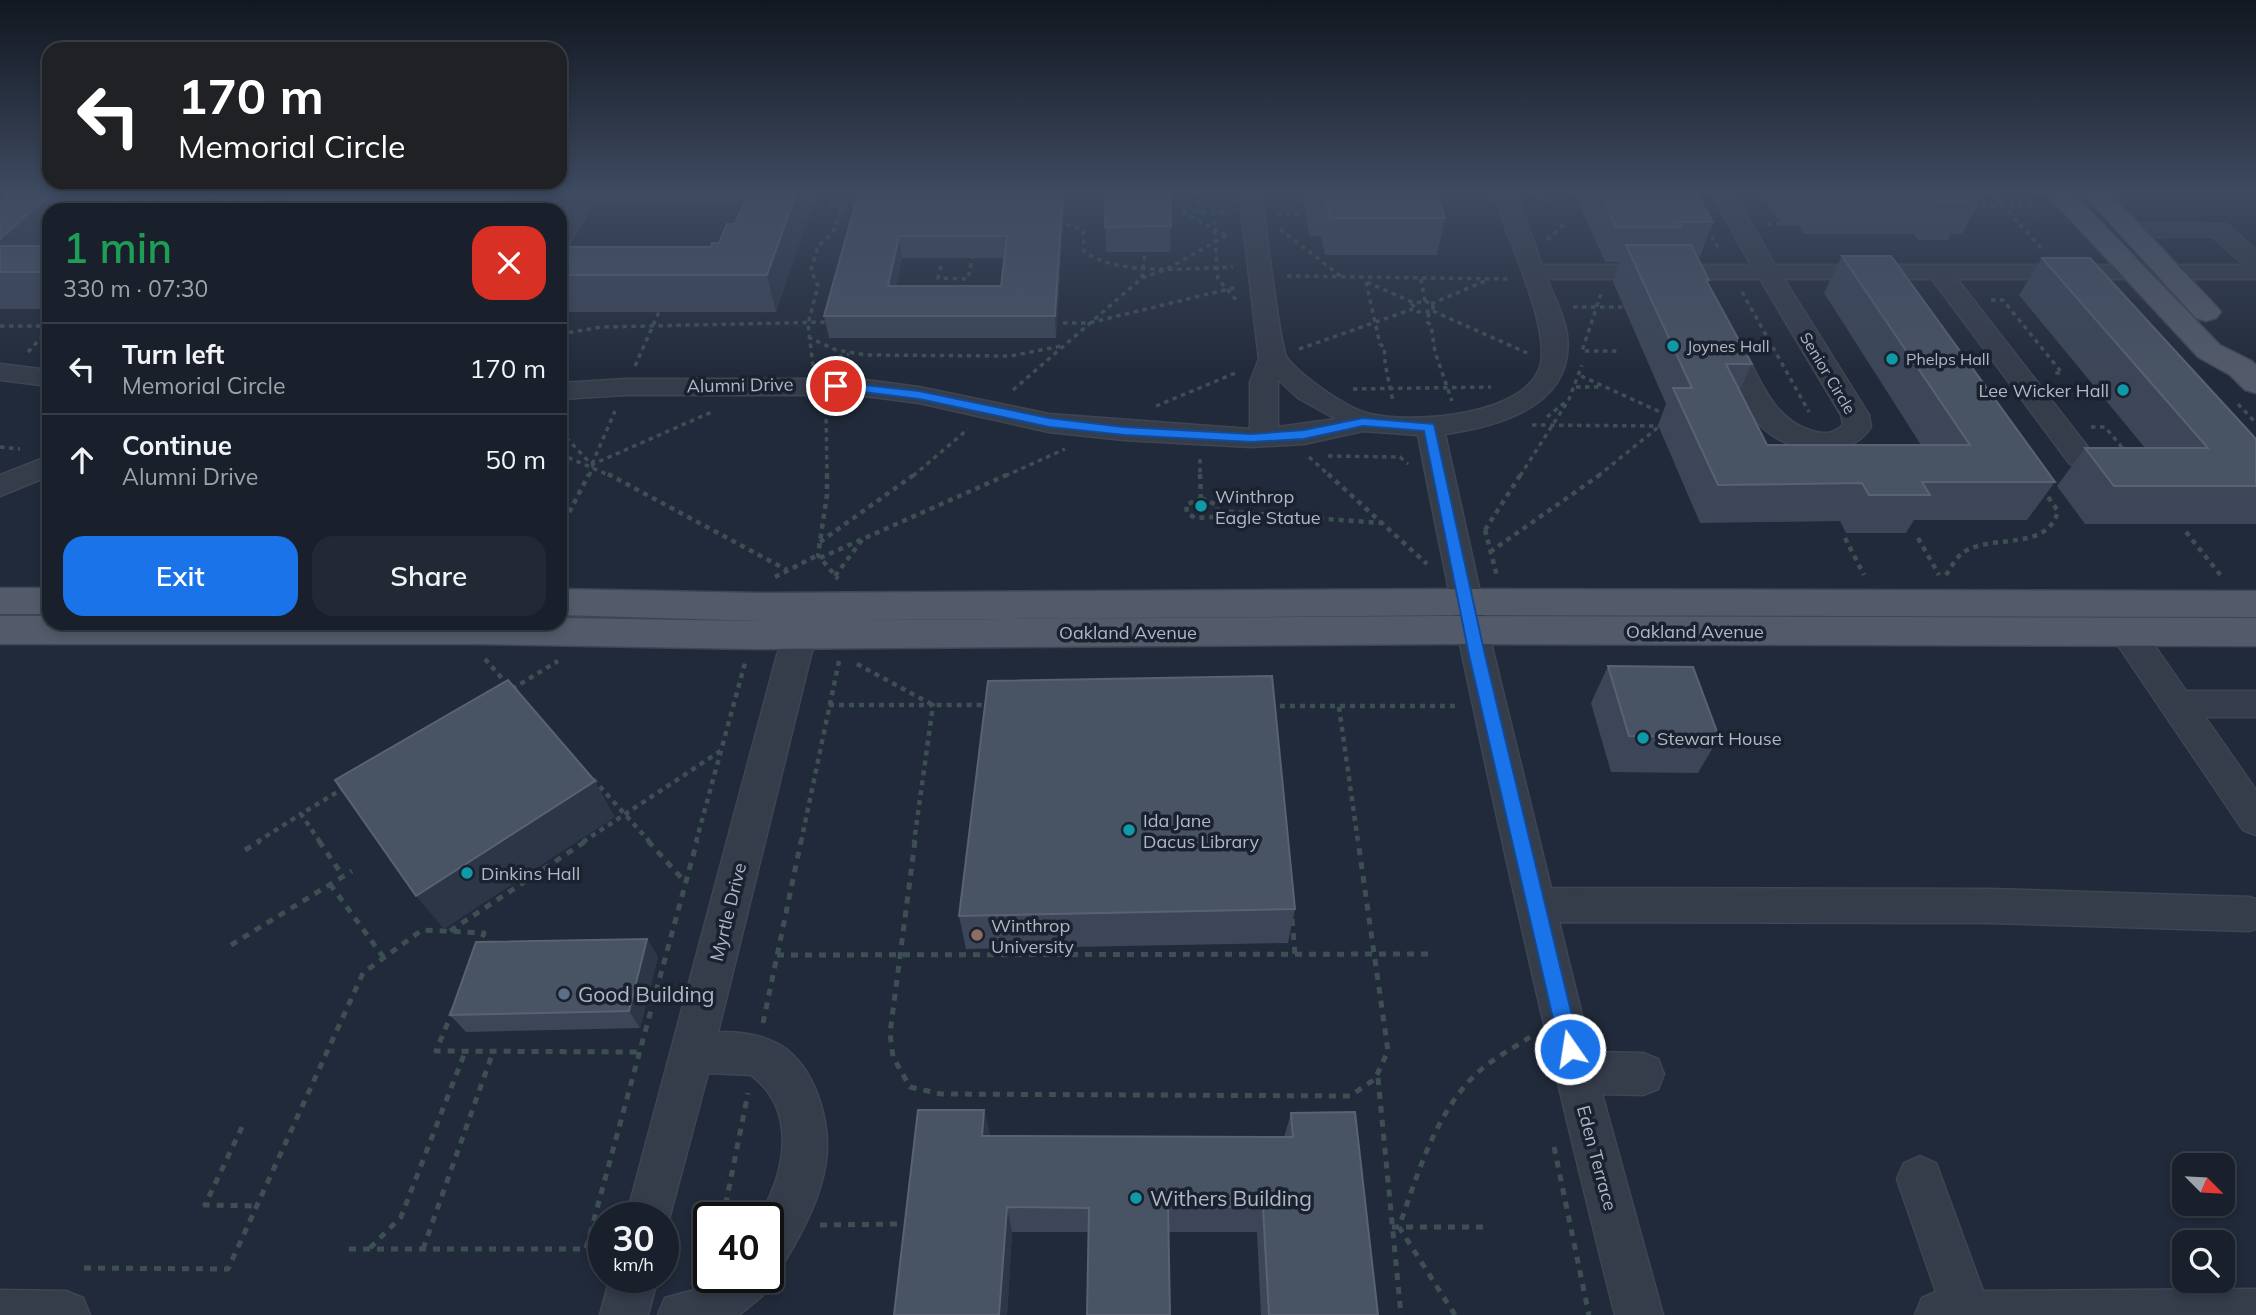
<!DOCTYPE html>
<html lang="en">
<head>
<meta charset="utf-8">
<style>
  body { margin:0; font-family:Mulish,sans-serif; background:#222834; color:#f1f3f6; height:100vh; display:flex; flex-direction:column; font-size:26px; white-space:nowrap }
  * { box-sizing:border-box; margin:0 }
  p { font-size:23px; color:#9fa3a9 }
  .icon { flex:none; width:38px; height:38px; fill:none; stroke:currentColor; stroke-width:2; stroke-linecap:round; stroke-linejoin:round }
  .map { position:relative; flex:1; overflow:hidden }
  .side { position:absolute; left:42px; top:203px; width:525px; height:427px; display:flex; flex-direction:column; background:#19202c; border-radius:21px; box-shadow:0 4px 10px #0003,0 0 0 2px #373e48 }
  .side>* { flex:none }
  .top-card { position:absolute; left:42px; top:42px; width:525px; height:147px; border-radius:21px; box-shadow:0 4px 10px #0003,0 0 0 2px #373e48; background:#202124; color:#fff; overflow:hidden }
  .needle { width:46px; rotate:114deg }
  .tools { position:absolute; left:2172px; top:1153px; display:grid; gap:14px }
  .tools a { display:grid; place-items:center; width:63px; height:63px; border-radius:14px; background:#19202c; box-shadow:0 4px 10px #0003,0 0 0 2px #373e48; font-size:35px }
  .speed { position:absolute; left:588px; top:1202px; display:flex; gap:14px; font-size:35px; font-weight:700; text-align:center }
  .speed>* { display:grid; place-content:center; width:91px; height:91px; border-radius:50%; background:#19202c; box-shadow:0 4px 10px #0003,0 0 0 2px #373e48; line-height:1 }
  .speed small { font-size:18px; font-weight:400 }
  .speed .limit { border:4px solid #111; border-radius:10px; background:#fff; color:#111 }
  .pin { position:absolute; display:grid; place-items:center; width:60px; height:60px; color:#fff; margin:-30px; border:4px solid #fff; border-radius:50%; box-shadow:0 2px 7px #0007 }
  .me { position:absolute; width:77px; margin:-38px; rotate:347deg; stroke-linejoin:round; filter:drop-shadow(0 0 5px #0008) }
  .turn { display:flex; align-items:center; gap:24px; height:147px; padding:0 21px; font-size:32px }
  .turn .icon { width:91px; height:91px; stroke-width:2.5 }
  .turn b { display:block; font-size:49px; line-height:60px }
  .round { display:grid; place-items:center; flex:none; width:74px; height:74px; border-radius:21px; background:#222834 }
  .headline { display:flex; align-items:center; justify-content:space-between; height:119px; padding:0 21px }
  h1 { font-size:42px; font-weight:600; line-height:52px; color:#1e9e55 }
  .cta { display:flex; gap:14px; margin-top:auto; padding:14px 21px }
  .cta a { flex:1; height:80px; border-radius:21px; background:#1a73e8; color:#fff; font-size:28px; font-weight:600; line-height:80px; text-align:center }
  .cta a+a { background:#222834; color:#f1f3f6 }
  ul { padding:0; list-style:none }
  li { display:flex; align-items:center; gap:21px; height:91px; padding:0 21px; border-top:2px solid #373e48 }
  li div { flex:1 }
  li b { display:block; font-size:26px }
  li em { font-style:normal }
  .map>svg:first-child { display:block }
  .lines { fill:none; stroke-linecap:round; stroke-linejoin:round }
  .minor-casing { stroke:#3e4553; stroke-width:3 }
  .major-casing { stroke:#3e4553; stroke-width:3 }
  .path-far2 { stroke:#3c5053; stroke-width:3.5; stroke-dasharray:4.5 4.5; stroke-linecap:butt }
  .path-far1 { stroke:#3c5053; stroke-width:4.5; stroke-dasharray:5 5; stroke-linecap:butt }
  .path { stroke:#3c5053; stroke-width:5; stroke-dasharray:7 7; stroke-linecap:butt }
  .minor { fill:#353c4a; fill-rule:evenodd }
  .major { fill:#535b6a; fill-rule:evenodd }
  .wall { fill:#3c4658; fill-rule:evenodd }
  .shaded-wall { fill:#2c3647 }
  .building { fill:#485364; stroke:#586273; stroke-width:2; fill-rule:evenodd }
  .route { fill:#1a73e8; stroke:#114b97; stroke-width:2 }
  .culture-dot { fill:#0f9aa8; stroke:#1a212f; stroke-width:2.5 }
  .education-dot { fill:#8d6e63; stroke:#1a212f; stroke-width:2.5 }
  .service-dot { fill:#5c6f8a; stroke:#1a212f; stroke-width:2.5 }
  .labels { text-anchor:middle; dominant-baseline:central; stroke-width:7; stroke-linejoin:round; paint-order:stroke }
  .far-poi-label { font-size:16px; fill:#b0b7c6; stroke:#1a212f; text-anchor:start }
  .far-street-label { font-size:16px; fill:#b0b7c6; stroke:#1a212f }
  .street-label { font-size:18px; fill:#b0b7c6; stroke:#1a212f }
  .poi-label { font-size:18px; fill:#b0b7c6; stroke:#1a212f; text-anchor:start }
  .near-poi-label { font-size:21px; fill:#b0b7c6; stroke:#1a212f; text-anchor:start }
</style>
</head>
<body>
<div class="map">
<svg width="2256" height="1315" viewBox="0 0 2256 1315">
  <rect width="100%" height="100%" fill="#212a3a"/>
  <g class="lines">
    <g class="minor-casing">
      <path id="minor" d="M576,191H798L803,196L792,203L593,202L568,246L560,248V220Z
        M1239,191H1261C1264,213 1280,349 1287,358C1302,377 1346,408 1370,414C1412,424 1530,416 1541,363C1549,322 1505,234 1493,191H1515L1542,265H1751L1710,191H1732L1775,265H2244L2212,236L2133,237L2125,235L2121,230L2125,225L2133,223L2226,224L2256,250V279H1957L2090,450L2094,457L2090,464L2080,466L2070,464L1932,279H1784L1869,415L1871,427C1845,467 1778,452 1753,417C1736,394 1725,364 1712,339L1716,334H1734C1758,368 1767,418 1812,431C1824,435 1834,434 1843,425L1841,415L1760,279H1547C1554,297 1565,317 1567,335C1575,405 1501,426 1445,434L1494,655L1551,888L1990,889L2249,897L2256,899V929L2249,931L1990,923L1559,922L1591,1052L1643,1053L1658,1059L1664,1074L1658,1089L1643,1095L1602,1094L1663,1315H1615C1541,1023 1475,730 1418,435L1363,431L1304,444L1251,447L1124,440L1049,432L919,403L858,395H626L560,399V383L626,379H858L919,387L1049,414L1250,429V382L1259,359ZM1278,379L1298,398L1336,419L1278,427Z
        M0,364L49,370V386L0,380Z
        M49,456V476L0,496V475Z
        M811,594L822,598L827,606L811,655L718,1032C740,1032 761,1034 780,1045C816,1067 831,1123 826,1161C821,1197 803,1231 785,1261L768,1267V1218H758C786,1175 798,1110 751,1075L708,1073L665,1234L663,1218H626L777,655L800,598Z
        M2127,620L2139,623L2186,691H2256V717H2205L2256,790V835L2243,830L2115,641L2111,632L2115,623Z
        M1920,1156L1936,1163L1983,1291L2256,1289V1315H1915L1922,1298L1936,1292L1897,1179L1904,1163Z
        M768,1274L770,1278L763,1295L739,1315H658L665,1298L694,1290L709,1278H768Z
        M610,1278H658L648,1315H600Z
        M0,1290L66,1291L83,1298L90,1315H0Z"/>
    </g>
    <g class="major-casing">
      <path id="major" d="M2044,191H2071L2220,345L2252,361L2256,365V393L2245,390L2230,375L2198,357Z
        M2081,191H2108L2216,306L2221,312L2216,318L2206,321L2196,318Z
        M0,588H49V614H0Z
        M560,589L761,593L1466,589L2256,591V617L1466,615L761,621L560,615Z
        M0,616H49V623H560V618L751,621L1443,616L2256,618V646L1443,644L751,649L477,644H0Z"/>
    </g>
    <path class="path-far2" d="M154,191L178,192L159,210L140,209L159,192
      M1198,191L1199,212
      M1990,191L2043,250
      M1531,192L1554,202
      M114,201L282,202
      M257,201L266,191
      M1973,206H2038
      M842,208L858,204
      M49,210L53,206L108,207
      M105,210L125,191
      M199,210L217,192H238L220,210
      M275,210L292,191
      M1182,212L1226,235
      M1183,212H1227
      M1213,212L1218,279L1237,301
      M1277,214H1303
      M1058,221L1083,230L1084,251C1117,277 1192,268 1233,267
      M1767,224H1782
      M1707,228L1720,251
      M1280,229L1342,277
      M1547,240L1564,224
      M941,266L938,278L968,279L973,253
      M1287,276L1508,279
      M1142,278L1145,252
      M1421,279L1425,301
      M1366,282L1380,344L1385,348C1382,357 1391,390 1393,402
      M1367,282L1414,303
      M1742,292L1809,412
      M1601,294L1582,351H1617
      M1991,300H2003L2062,373H2051
      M1425,301L1433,305V311L1418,312L1412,304Z
      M1431,304L1485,281
      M1573,307H1624
      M1433,311L1527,353
      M1429,313L1427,322L1431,325L1435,352L1452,401
      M1063,323H1089L1237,287
      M0,326H49
      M560,334L602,327L828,322
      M808,337L836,350L867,355L1011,356L1061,346
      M1299,349L1413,309
      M28,352L49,329
      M821,362L849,354
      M635,366L659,312
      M813,366L808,324L818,286L811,270L818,246L833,232L842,208L827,203
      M1581,376L1667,415
      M1576,387H1600
      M1353,389L1491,387
      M1013,390L1142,278L1167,269L1231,233
      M2238,404L2256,423
      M1156,406L1238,372
      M826,410L827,476
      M1547,417L1569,399L1582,365
      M1532,425L1660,426
      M2091,427H2105L2126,452
      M560,431L591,464
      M0,447L20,449
      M560,454L611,476
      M1328,456L1400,457L1408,464
      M1309,457L1330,476
      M1200,459V476
      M592,464L615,411
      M591,465L714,411
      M589,476L593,466
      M913,476L968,429
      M1005,476L1065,449
      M1520,476L1566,404
      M1598,476L1661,425"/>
    <path class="path-far1" d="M608,474L787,570
      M827,474V495L818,555L838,579
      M1200,474L1201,498
      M1328,474L1427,564
      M1201,498L1217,505L1218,511L1213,517L1195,518L1187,513L1186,505Z
      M1219,511L1381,523
      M560,530L589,474
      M1485,530L1497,576
      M1485,530L1521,474
      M2186,532L2222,577
      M1845,538L1864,575
      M1918,538L1939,575
      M820,542L915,474
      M1490,552L1601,474
      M820,558L1009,474
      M1946,575C1952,566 1957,555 1967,550C1997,535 2048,550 2058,511L2043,490
      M835,576L862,540
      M775,577L818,555
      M485,659L507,684
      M857,664L933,705H989
      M512,689L558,661
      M829,705H933L914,842
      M1270,706H1458
      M1339,707L1358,842
      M593,779L650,842
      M257,842L301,814
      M320,842L301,814L344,788
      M583,842L722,750
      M696,842L745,663
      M801,842L839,661"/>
    <path class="path" d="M319,841L343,876
      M648,841L685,882
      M915,841L890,1033L893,1057L910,1087L941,1094L1350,1096L1375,1079L1388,1051L1358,841
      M245,850L260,841
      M330,884L384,958
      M1292,919L1295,954
      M450,931L586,841
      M231,945L352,871
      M777,955L1430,954
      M453,1010L436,1051L639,1052
      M763,1023L801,841
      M1378,1078L1401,1315
      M242,1127L205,1205L258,1206
      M1554,1147L1589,1315
      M723,1218L748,1093
      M820,1225L899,1224
      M1392,1227H1487
      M587,1245L603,1249
      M370,1248L401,1217L465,1052
      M349,1249H586L697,841
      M423,1249L493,1052
      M84,1268L228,1269L363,973L422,930L484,933L478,947
      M1455,1315L1399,1227C1418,1173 1435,1114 1476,1074C1492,1059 1512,1049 1530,1037"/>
    <use href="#minor" class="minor"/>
    <use href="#major" class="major"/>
  </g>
  <path class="wall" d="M35,191H84L81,193L37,194Z
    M749,191H817L776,312H560V247H711L719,243L735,224Z
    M859,191H1065L1056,338H829L824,316ZM902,258H1004L1001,286H896Z
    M1301,191H1436L1445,218L1437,255H1325L1321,236H1309Z
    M1573,191H1695L1713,222L1700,257H1697L1709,280L1708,284L1752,364L1740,390L1767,445H1921L1824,293L1842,256L2055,482L2027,520H1914L1906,533H1846L1840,521L1700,523L1658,425L1666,404L1613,282L1620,262H1605Z
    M1759,191H1976L1982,197L1962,234H1951L1948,240H1918L1914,234H1804L1798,225L1783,226Z
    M0,203L49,272V309H0Z
    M1171,226L1170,252H1106L1105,227Z
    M2042,258L2256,439V524H2085L2057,486L2085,448H2145L2019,295Z
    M1608,666L1719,737L1698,773L1611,772L1591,703Z
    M1295,909L1288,943L966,949L959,916Z
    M647,939L658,957L640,1028L466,1032L450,1015Z
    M984,1110L990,1136L1284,1137L1291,1113L1378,1315H1261L1257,1232H1012L1007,1315Z"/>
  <path class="shaded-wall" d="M510,191H546L534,210H497Z
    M797,191H817L776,312L767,275Z
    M1063,191H1065L1056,338L1055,316Z
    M51,194L61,210H49V256L0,255V239Z
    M899,236L902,258L891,308L888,286Z
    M595,781L615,817L444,929L416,896Z
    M647,939L658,957L640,1028L629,1011Z
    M984,1110L991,1138L982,1136Z
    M1007,1207L1012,1232L1007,1315H999Z"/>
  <path class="building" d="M300,191H510L497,210H283Z
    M749,191H797L767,275H560V247H711L712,243H719L727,224H735Z
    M859,191H1063L1055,316H824ZM899,236H1007L1001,286H888Z
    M1106,191H1170L1171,226L1105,227Z
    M1311,191H1436L1445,218H1330L1326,200H1313Z
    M1599,191H1695L1713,222H1678L1681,227H1616Z
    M1815,191H1976L1982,197H1962L1968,203H1937L1932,197H1820Z
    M10,194H51L0,239V203Z
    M1626,245H1691L1709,280H1706L1752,364H1726L1767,445H1970L1842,256H1891L2055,482H1922L1930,495H1869L1862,483L1718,485L1673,388H1692Z
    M0,246H49V272H0Z
    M2042,258H2090L2256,439V486H2114L2085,448H2208Z
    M1608,666L1693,667L1719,737L1629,736Z
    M1272,676L1295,909L959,916L988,681Z
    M508,680L595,781L416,896L335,780Z
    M647,939L629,1011L450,1015L476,942Z
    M918,1110H984L982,1136L1293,1137L1291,1113L1355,1112L1378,1315H1269L1263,1207L1168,1206L1170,1315H1087L1089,1208L1007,1207L999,1315H894Z"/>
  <linearGradient id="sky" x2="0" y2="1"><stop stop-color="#121720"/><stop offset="0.51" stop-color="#3d4a60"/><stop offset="1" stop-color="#3d4a60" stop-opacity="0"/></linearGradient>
  <rect width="2256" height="375" fill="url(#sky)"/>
  <path class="route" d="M836,382L919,391L1049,418L1124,427L1251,434L1304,430L1363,418L1434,424L1485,655L1580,1049L1577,1056L1570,1059L1563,1056L1560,1049L1469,655L1424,431L1363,426L1304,439L1251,442L1124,435L1049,427L919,399L831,388L829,386Z"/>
  <g class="culture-dot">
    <circle cx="1673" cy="346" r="7"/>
    <circle cx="1892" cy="359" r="7"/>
    <circle cx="2123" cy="390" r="7"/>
    <circle cx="1201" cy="506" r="7"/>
    <circle cx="1643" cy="738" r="7"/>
    <circle cx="1129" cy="830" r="7"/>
    <circle cx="467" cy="873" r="7"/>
    <circle cx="1136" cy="1198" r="7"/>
  </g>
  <circle class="education-dot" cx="977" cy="935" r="7"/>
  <circle class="service-dot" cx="564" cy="994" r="7"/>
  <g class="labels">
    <g class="far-poi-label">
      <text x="1687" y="346">Joynes Hall</text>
      <text x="1906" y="359">Phelps Hall</text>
    </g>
    <g class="far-street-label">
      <text transform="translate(1828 373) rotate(59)">Senior Circle</text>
    </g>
    <g class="street-label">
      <text transform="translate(740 385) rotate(-1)">Alumni Drive</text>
      <text x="1695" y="631">Oakland Avenue</text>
      <text x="1128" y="632">Oakland Avenue</text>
      <text transform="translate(728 912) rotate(-76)">Myrtle Drive</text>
      <text transform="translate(1597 1158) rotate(75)">Eden Terrace</text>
    </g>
    <g class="poi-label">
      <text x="2109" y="390" text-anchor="end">Lee Wicker Hall</text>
      <text x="1215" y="496">Winthrop<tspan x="1215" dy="21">Eagle Statue</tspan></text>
      <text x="1657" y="738">Stewart House</text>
      <text x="1143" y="820">Ida Jane<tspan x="1143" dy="21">Dacus Library</tspan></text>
      <text x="481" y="873">Dinkins Hall</text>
      <text x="991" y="925">Winthrop<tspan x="991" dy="21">University</tspan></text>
    </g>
    <g class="near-poi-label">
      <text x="578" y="994">Good Building</text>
      <text x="1150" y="1198">Withers Building</text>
    </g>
  </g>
</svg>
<div class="tools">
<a><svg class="needle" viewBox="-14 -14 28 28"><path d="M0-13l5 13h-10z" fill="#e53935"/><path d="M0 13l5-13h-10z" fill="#9fa3a9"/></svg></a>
<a><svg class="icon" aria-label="search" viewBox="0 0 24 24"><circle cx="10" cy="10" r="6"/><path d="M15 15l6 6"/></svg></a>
</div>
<div class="speed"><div>30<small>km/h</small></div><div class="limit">40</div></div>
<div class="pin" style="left:836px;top:386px;background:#d93025"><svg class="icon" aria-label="arrive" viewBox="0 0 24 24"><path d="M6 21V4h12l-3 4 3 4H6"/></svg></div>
<svg class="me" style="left:1570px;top:1049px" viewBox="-20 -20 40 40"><circle r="17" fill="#1a73e8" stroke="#fff" stroke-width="3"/><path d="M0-11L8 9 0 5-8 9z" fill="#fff"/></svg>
<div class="top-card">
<div class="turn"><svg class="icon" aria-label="left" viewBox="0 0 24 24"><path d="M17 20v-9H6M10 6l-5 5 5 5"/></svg><div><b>170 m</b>Memorial Circle</div></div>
</div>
<section class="side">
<div class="headline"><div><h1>1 min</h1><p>330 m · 07:30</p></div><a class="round" style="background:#d93025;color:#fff"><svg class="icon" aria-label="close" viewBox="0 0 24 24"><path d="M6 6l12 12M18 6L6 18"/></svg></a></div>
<ul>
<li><svg class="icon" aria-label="left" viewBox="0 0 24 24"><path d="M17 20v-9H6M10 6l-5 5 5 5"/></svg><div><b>Turn left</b><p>Memorial Circle</p></div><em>170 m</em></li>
<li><svg class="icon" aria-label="ahead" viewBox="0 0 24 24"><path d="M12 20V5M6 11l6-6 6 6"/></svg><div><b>Continue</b><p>Alumni Drive</p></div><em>50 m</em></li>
</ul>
<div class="cta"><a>Exit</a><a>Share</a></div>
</section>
</div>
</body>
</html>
